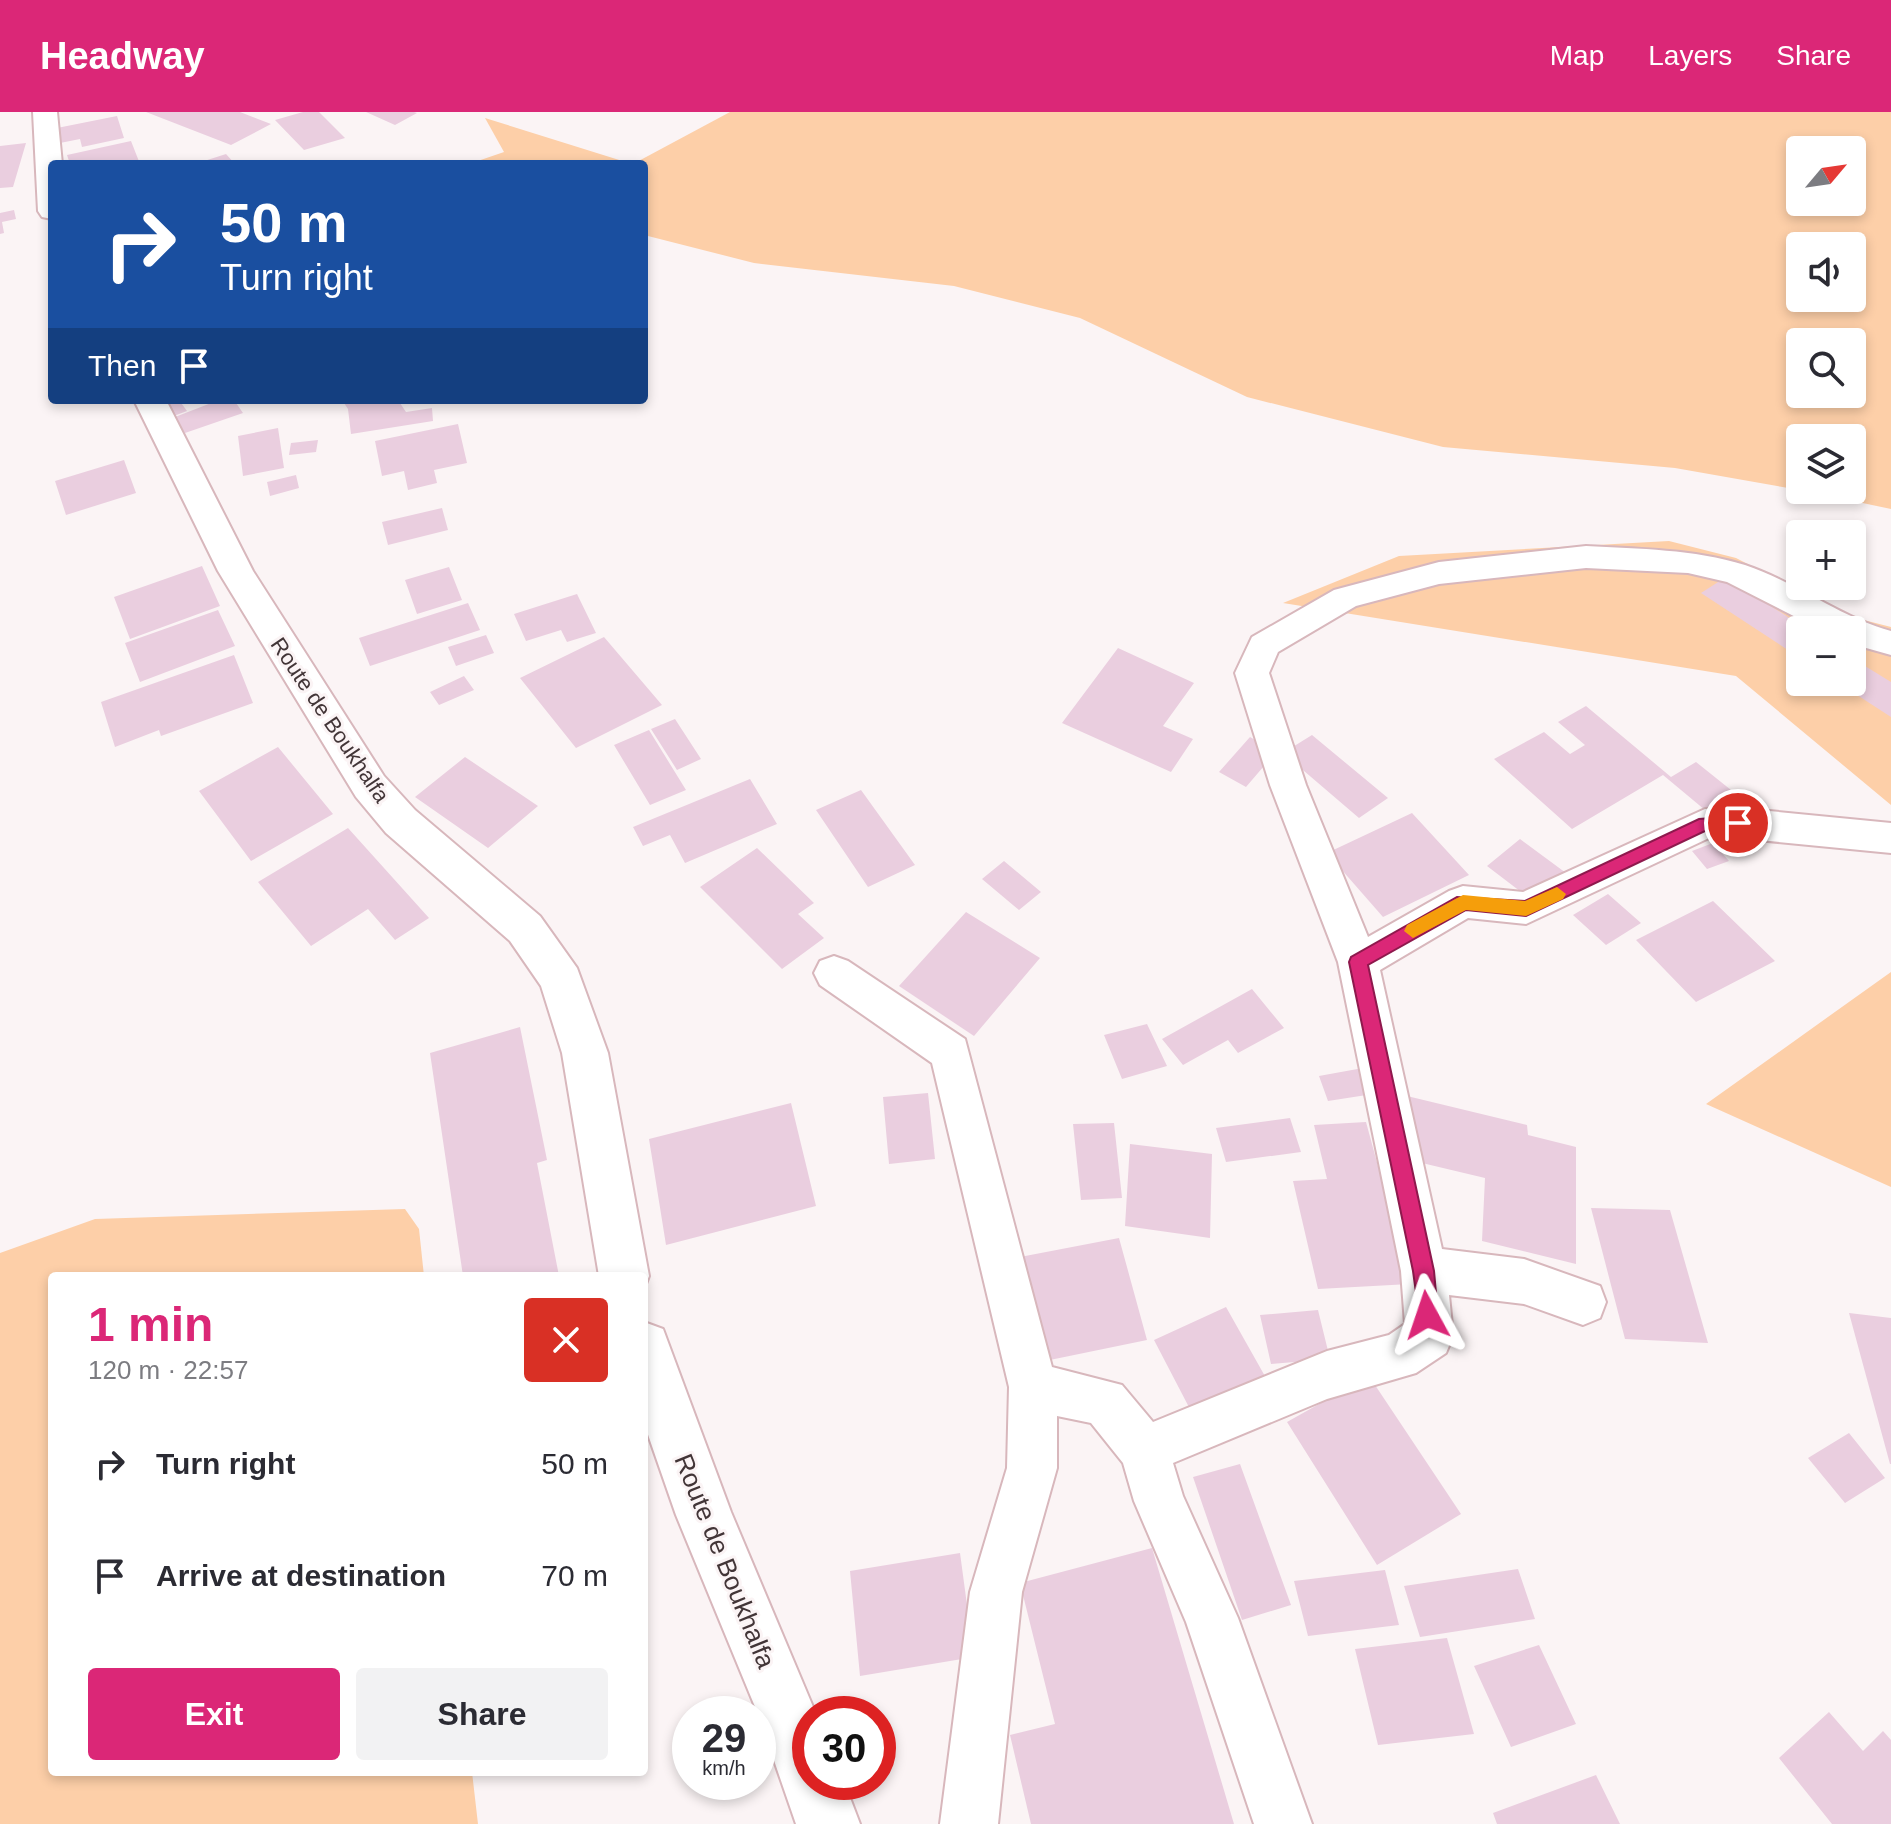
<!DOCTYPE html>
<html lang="en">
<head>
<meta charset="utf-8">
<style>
  body { margin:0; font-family:Helvetica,sans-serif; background:#f2f2f3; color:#2b2b33; height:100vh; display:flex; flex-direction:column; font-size:30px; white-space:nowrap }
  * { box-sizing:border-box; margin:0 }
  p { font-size:26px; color:#7c7c81 }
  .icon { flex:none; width:44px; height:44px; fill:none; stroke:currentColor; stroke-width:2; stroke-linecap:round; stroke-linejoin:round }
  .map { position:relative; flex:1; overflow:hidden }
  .side { position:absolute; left:48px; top:1160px; width:600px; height:504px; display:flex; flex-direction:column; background:#fff; border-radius:8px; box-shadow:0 4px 12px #0003 }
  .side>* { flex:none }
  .hud { position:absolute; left:48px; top:48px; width:600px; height:244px; border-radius:8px; box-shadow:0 4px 12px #0003; background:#1a4fa0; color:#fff; overflow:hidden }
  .needle { width:52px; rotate:61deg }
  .tools { position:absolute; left:1786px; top:24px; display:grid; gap:16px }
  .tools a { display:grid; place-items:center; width:80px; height:80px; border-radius:8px; background:#fff; box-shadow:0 4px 12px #0003; font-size:40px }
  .speed { position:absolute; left:672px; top:1584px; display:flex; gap:16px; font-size:40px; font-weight:700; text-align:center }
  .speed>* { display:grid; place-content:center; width:104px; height:104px; border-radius:50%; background:#fff; box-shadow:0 4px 12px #0003; line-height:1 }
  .speed small { font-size:20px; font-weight:400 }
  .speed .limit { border:12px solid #d22; background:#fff; color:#111 }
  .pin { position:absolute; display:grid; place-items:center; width:68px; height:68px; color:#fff; margin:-34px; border:4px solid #fff; border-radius:50%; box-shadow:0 2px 8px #0007 }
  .me { position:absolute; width:88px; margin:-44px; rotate:355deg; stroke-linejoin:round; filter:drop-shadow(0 0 6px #0008) }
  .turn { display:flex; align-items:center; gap:28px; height:168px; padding:0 40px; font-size:36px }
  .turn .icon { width:104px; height:104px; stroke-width:2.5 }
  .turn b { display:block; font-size:56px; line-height:68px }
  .then { display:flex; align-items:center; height:76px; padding:0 40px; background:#0003; gap:16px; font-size:30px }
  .round { display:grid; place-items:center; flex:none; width:84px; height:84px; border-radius:8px; background:#f2f2f3 }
  .head { display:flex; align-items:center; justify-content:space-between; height:136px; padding:0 40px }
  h1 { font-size:48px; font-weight:700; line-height:60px; color:#db2777 }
  .action { display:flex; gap:16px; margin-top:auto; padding:16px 40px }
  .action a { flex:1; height:92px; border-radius:8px; background:#db2777; color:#fff; font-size:32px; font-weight:700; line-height:92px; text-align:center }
  .action a+a { background:#f2f2f3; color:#2b2b33 }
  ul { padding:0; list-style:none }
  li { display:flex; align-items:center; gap:24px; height:112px; padding:0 40px }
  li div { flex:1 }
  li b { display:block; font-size:30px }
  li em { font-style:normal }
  header { display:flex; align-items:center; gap:48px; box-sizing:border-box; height:112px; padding:0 40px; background:#db2777; color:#fff }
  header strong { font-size:38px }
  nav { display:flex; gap:44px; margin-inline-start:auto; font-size:28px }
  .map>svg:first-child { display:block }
  .green { fill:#fdcfa8; fill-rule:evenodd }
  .building { fill:#eacedf }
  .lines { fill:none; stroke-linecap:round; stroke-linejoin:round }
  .minor-casing { stroke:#d8b7bc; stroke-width:4 }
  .secondary-casing { stroke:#d8b7bc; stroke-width:4 }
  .minor { fill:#fff; fill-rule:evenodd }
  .secondary { fill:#fff; fill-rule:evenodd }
  .route { fill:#db2777; stroke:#8e194d; stroke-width:2 }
  .slow { fill:#f59e0b }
  .labels { text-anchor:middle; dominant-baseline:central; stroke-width:6; stroke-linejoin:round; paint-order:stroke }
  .street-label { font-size:22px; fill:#423537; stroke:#fbf4f5 }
  .near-street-label { font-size:26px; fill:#423537; stroke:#fbf4f5 }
</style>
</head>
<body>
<header>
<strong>Headway</strong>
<nav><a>Map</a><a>Layers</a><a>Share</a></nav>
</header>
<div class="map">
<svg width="1891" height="1712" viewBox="0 0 1891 1712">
  <rect width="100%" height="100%" fill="#fbf4f5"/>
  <path class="green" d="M730,0H1891V397L1801,378H1852V326H1800V378L1675,356L1443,335L1247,285L1080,206L954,174L754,151L644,123V52H633ZM1800,38H1852V90H1800ZM1800,134H1852V186H1800ZM1800,230H1852V282H1800Z
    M485,6L632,52H469L504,40Z
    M1669,429L1736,446L1852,505L1891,515V693L1736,564L1283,491L1399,444ZM1800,518H1852V570H1800Z
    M1891,860V1075L1706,992Z
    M405,1097L419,1117L424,1164H52V1660H472L478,1712H0V1141L95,1107Z"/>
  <path class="building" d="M146,0H240L271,12L231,33Z
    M303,0H319L345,26L304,38L275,8Z
    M366,0H414L417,1L395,13Z
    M117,4L124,26L82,35L80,27L60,31L57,16Z
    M131,29L140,52H70L67,43Z
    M26,31L13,75L0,76V34Z
    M226,42L235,52H198V51Z
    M14,98L16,107L2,110L4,121L0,122V101Z
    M171,288H179L187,299L166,307L157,293Z
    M219,288H234L243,301L185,321L175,305Z
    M342,288H408L400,291L406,300L432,296L433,309L351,322L348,297Z
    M458,312L467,351L434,358L437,371L408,378L404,359L382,364L375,329Z
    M278,316L284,356L243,364L238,324Z
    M318,328L316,340L289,343L291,331Z
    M124,348L136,381L66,403L55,369Z
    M296,363L299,376L270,384L267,370Z
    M442,396L448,418L388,433L382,410Z
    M202,454L220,494L130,527L114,485Z
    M449,455L462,488L417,502L405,468Z
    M1726,465L1808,518H1800V546L1701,481Z
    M577,482L596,521L567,530L561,518L526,529L514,502Z
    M468,491L480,518L370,554L359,526Z
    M218,498L235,534L140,570L125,531Z
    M486,523L494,541L456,554L448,535Z
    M604,525L662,593L576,636L520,566Z
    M1118,536L1194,571L1163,614L1193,627L1171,660L1062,611Z
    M234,543L253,591L161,624L159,618L115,635L101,590Z
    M1852,546L1891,570V605L1837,570H1852Z
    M464,564L474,578L439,593L430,580Z
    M1586,594L1671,665L1696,650L1746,690L1717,708L1663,663L1572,717L1494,647L1544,620L1570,642L1585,633L1558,610Z
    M675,607L701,647L677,658L651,617Z
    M649,618L686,678L650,693L614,633Z
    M1312,623L1388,686L1359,706L1283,641Z
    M1250,625L1276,640L1246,675L1219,660Z
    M278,635L333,702L251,749L199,679Z
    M465,645L538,694L488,736L415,685Z
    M750,667L777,712L685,751L670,723L643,734L633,715Z
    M861,678L915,753L868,775L816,698Z
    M1412,701L1469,763L1383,805L1327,741Z
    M348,716L429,806L395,828L368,797L311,834L258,770Z
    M1520,727L1566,761L1533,789L1487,754Z
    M1713,731L1729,749L1707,757L1692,739Z
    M757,736L814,791L798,802L824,826L782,857L700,775Z
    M1004,749L1041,780L1019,798L982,767Z
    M1608,782L1641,811L1606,833L1573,803Z
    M1713,789L1775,849L1696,890L1636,828Z
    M966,800L1040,846L974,924L899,874Z
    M1252,877L1284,916L1238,941L1228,928L1183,953L1162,927Z
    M1147,912L1167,954L1122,967L1104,923Z
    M520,915L547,1048L537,1051L559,1164H463L430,941Z
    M1363,956L1373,982L1328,989L1319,964Z
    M928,981L935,1047L889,1052L883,985Z
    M1407,984L1527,1013L1528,1023L1576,1035V1152L1482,1129L1485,1066L1401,1046Z
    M791,991L816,1094L666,1133L649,1027Z
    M1290,1006L1301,1040L1226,1050L1216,1016Z
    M1366,1010L1410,1172L1318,1177L1293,1069L1327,1067L1314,1013Z
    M1114,1011L1122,1086L1081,1088L1073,1012Z
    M1130,1032L1212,1042L1210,1126L1125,1114Z
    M1591,1096L1670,1098L1708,1231L1625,1227Z
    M1119,1126L1147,1228L1045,1249L1020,1145Z
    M1226,1195L1266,1266L1192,1301L1154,1228Z
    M1318,1198L1330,1247L1271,1252L1260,1203Z
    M1849,1201L1891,1206V1352H1890Z
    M1369,1264L1461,1402L1377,1453L1287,1310Z
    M1849,1321L1885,1366L1845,1391L1808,1346Z
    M1240,1352L1291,1493L1242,1508L1193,1365Z
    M1152,1436L1234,1712H1031L1010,1623L1055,1612L1020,1471Z
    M960,1441L974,1545L860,1564L850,1459Z
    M1518,1457L1535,1507L1420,1525L1404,1474Z
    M1385,1458L1399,1513L1308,1524L1294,1469Z
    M1447,1526L1474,1622L1378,1633L1355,1537Z
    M1539,1533L1576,1612L1511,1635L1474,1554Z
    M1829,1600L1863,1639L1883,1619L1891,1628V1712H1832L1779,1646Z
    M1596,1663L1620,1712H1497L1493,1701Z"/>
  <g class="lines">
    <g class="minor-casing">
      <path id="minor" d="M1586,434C1640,437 1693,437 1745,453C1796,470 1839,505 1891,519V543L1852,532V518H1821L1727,470L1688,461L1586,456L1439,472L1356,494L1278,540L1269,561L1306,673L1368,825L1449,779L1463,774L1523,780L1705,697L1738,696L1891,711V741L1738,726H1709L1526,812L1468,806L1380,858L1442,1137L1524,1147L1600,1174L1606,1190L1600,1206L1583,1213L1524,1192L1449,1183L1453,1224L1446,1241L1416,1261L1327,1287L1173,1351L1183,1384L1238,1506L1312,1712H1254L1186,1510L1134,1389L1123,1351L1091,1311L1057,1304V1356L1022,1480L998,1712H940L970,1480L1007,1356L1009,1275L932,951L820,873L814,861L820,849L834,844L848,849L965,927L1052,1255L1122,1273L1153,1310L1327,1239L1389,1223L1405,1212L1401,1159L1338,850L1270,673L1235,561L1252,525L1334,478L1439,450Z"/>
    </g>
    <g class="secondary-casing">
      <path id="secondary" d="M33,0H57L62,52H52V107L42,105L38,99Z
        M134,288H166L253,459L384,664L415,698L540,804L577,856L608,941L649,1164L644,1177V1164H599L562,941L541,874L510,829L386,721L356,685L218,459Z
        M644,1210L663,1217L731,1400L816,1602H810V1670H844L860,1712H796L758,1602L676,1403L644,1311Z"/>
    </g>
    <use href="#minor" class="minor"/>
    <use href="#secondary" class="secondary"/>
  </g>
  <path class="route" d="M1738,704L1744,706V715L1707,718L1526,804L1466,798L1368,853L1434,1159L1438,1203L1435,1210L1427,1213L1420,1210L1413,1159L1349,850L1351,845L1457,785L1525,789L1699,707Z"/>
  <path class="slow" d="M1557,775L1566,782L1563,787L1526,804L1466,798L1413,826L1404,819L1407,813L1463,783L1525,789Z"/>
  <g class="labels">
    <g class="street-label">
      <text transform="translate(330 608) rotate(56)">Route de Boukhalfa</text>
    </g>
    <g class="near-street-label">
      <text transform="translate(725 1449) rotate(68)">Route de Boukhalfa</text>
    </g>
  </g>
</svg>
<div class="tools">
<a><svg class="needle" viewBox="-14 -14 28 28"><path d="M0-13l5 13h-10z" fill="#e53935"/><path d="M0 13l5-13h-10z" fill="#7c7c81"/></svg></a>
<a><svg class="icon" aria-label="sound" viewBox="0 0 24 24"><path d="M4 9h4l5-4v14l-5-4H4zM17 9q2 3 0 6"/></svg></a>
<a><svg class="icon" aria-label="search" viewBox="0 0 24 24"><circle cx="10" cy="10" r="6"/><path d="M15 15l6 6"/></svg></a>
<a><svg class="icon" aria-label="layers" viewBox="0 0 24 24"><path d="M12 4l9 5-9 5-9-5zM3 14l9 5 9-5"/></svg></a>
<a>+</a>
<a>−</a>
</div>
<div class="speed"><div>29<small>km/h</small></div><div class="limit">30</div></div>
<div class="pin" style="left:1738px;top:711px;background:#d93025"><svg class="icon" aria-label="arrive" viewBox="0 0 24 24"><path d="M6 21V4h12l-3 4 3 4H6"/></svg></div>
<svg class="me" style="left:1427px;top:1203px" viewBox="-20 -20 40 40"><path d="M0-17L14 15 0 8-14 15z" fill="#db2777" stroke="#fff" stroke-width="4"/></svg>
<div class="hud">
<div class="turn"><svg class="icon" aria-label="right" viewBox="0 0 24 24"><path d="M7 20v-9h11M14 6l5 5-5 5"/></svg><div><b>50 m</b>Turn right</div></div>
<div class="then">Then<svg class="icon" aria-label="arrive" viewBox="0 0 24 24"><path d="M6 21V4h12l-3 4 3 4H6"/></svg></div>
</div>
<section class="side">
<div class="head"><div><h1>1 min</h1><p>120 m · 22:57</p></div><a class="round" style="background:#d93025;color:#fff"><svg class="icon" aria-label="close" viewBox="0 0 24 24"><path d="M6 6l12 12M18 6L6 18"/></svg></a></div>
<ul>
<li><svg class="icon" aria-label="right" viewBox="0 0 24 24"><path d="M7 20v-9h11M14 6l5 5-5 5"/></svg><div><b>Turn right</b></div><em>50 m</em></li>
<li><svg class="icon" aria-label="arrive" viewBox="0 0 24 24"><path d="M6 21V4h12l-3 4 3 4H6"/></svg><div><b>Arrive at destination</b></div><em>70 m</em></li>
</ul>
<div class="action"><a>Exit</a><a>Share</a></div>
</section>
</div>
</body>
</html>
